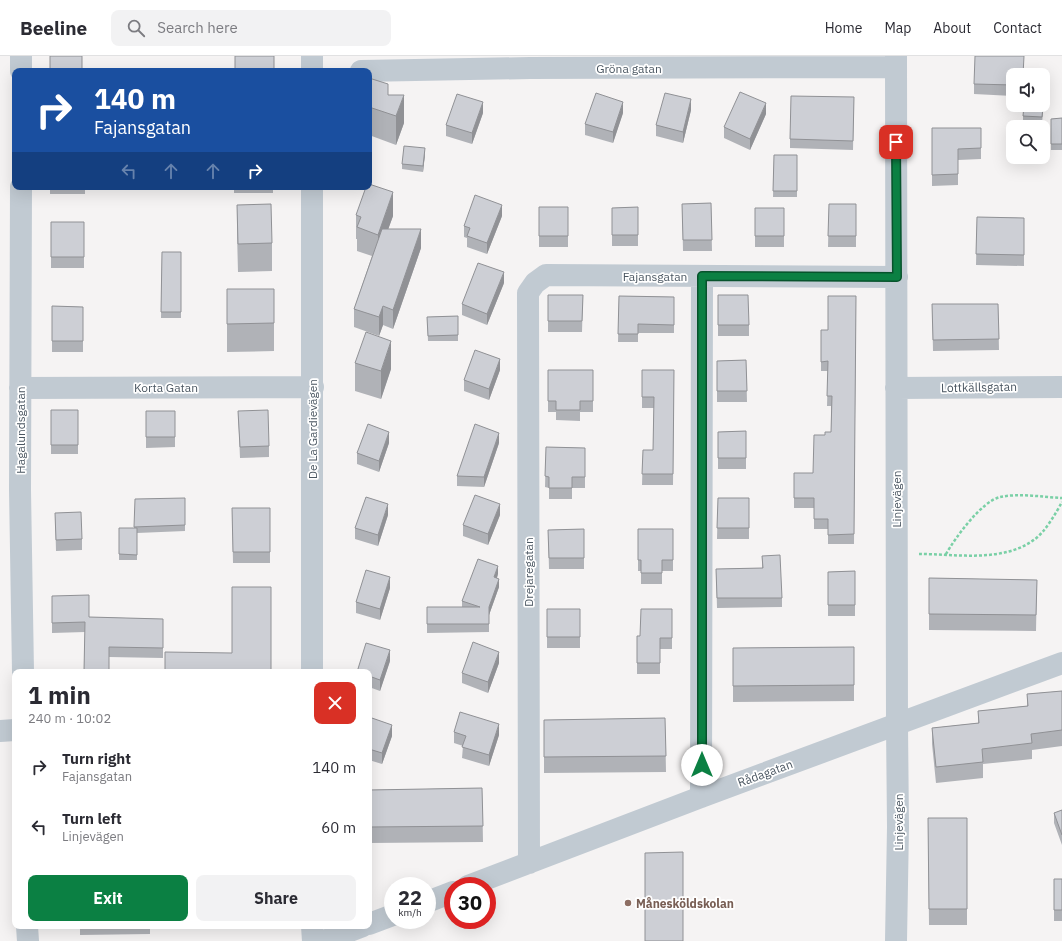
<!DOCTYPE html>
<html lang="en">
<head>
<meta charset="utf-8">
<style>
  body { margin:0; font-family:"IBM Plex Sans",sans-serif; background:#f2f2f3; color:#2b2b33; height:100vh; display:flex; flex-direction:column; font-size:15px; white-space:nowrap }
  * { box-sizing:border-box; margin:0 }
  p { font-size:13px; color:#7c7c81 }
  .icon { flex:none; width:22px; height:22px; fill:none; stroke:currentColor; stroke-width:2; stroke-linecap:round; stroke-linejoin:round }
  .map { position:relative; flex:1; overflow:hidden }
  .side { position:absolute; left:12px; top:613px; width:360px; height:260px; display:flex; flex-direction:column; background:#fff; border-radius:8px; box-shadow:0 4px 16px #0002 }
  .side>* { flex:none }
  .top-card { position:absolute; left:12px; top:12px; width:360px; height:122px; border-radius:8px; box-shadow:0 4px 16px #0002; background:#1a4fa0; color:#fff; overflow:hidden }
  .fabs { position:absolute; left:1006px; top:12px; display:grid; gap:8px }
  .fabs a { display:grid; place-items:center; width:44px; height:44px; border-radius:8px; background:#fff; box-shadow:0 4px 16px #0002; font-size:20px }
  .speed { position:absolute; left:384px; top:821px; display:flex; gap:8px; font-size:20px; font-weight:700; text-align:center }
  .speed>* { display:grid; place-content:center; width:52px; height:52px; border-radius:50%; background:#fff; box-shadow:0 4px 16px #0002; line-height:1 }
  .speed small { font-size:10px; font-weight:400 }
  .speed .limit { border:6px solid #d22; background:#fff; color:#111 }
  .pin { position:absolute; display:grid; place-items:center; width:34px; height:34px; color:#fff; margin:-17px; border-radius:8px; box-shadow:0 2px 6px #0006 }
  .me { position:absolute; width:44px; margin:-22px; rotate:0deg; stroke-linejoin:round; filter:drop-shadow(0 0 3px #0008) }
  .turn { display:flex; align-items:center; gap:14px; height:84px; padding:0 16px; font-size:18px }
  .turn .icon { width:52px; height:52px; stroke-width:2.5 }
  .turn b { display:block; font-size:28px; line-height:34px }
  .lanes { display:flex; align-items:center; height:38px; padding:0 16px; background:#0003; justify-content:center; gap:20px; direction:ltr }
  .lanes .off { opacity:.35 }
  .round { display:grid; place-items:center; flex:none; width:42px; height:42px; border-radius:8px; background:#f2f2f3 }
  .headline { display:flex; align-items:center; justify-content:space-between; height:68px; padding:0 16px }
  h1 { font-size:24px; font-weight:700; line-height:30px }
  .button { display:flex; gap:8px; margin-top:auto; padding:8px 16px }
  .button a { flex:1; height:46px; border-radius:8px; background:#0b8043; color:#fff; font-size:16px; font-weight:700; line-height:46px; text-align:center }
  .button a+a { background:#f2f2f3; color:#2b2b33 }
  ul { padding:0; list-style:none }
  li { display:flex; align-items:center; gap:12px; height:60px; padding:0 16px }
  li div { flex:1 }
  li b { display:block; font-size:15px }
  li em { font-style:normal }
  header { display:flex; align-items:center; gap:24px; box-sizing:border-box; height:56px; padding:0 20px; background:#fff; border-bottom:1px solid #e1e1e2 }
  header strong { font-size:19px }
  nav { display:flex; gap:22px; margin-inline-start:auto; font-size:14px }
  .search { width:280px; height:36px; background:#f2f2f3; display:flex; align-items:center; gap:10px; box-sizing:border-box; padding:0 14px; border-radius:8px; color:#7c7c81; font-size:15px }
  .map>svg:first-child { display:block }
  .lines { fill:none; stroke-linecap:round; stroke-linejoin:round }
  .path { stroke:#7ad0a6; stroke-width:2.5; stroke-dasharray:3 2; stroke-linecap:butt }
  .street { stroke:#c1cad2; stroke-width:22 }
  .wall { fill:#b0b2b7 }
  .shaded-wall { fill:#909195 }
  .building { fill:#cdcfd5; stroke:#909195 }
  .route-casing { stroke:#07532c; stroke-width:10 }
  .route { stroke:#0b8043; stroke-width:7 }
  .education-dot { fill:#8d6e63; stroke:#fff; stroke-width:1.5 }
  .labels { text-anchor:middle; dominant-baseline:central; stroke-width:3.5; stroke-linejoin:round; paint-order:stroke }
  .street-label { font-size:12px; fill:#4a5661; stroke:#fff }
  .education-label { font-size:12px; font-weight:bold; fill:#785e54; stroke:#fff; text-anchor:start }
</style>
</head>
<body>
<header>
<strong>Beeline</strong>
<div class="search"><svg class="icon" aria-label="search" viewBox="0 0 24 24"><circle cx="10" cy="10" r="6"/><path d="M15 15l6 6"/></svg>Search here</div>
<nav><a>Home</a><a>Map</a><a>About</a><a>Contact</a></nav>
</header>
<div class="map">
<svg width="1062" height="885" viewBox="0 0 1062 885">
  <rect width="100%" height="100%" fill="#f5f3f3"/>
  <g class="lines">
    <path class="path" d="M919,498C956,498 1004,507 1035,483C1045,476 1056,457 1062,446
      M946,498C955,482 982,445 1000,441C1019,437 1043,441 1062,442"/>
    <path class="street" d="M21,15V0
      M312,15V0
      M361,15L530,12L896,11
      M21,131L20,434L23,616
      M312,131V616
      M20,332L313,331
      M896,332L1062,331
      M0,675L15,674
      M701,741L702,220
      M529,807L528,237L535,227L546,219L897,221
      M468,830L701,741L1062,607
      M427,846L453,836
      M369,868L393,859
      M27,870L28,885
      M312,870L313,885
      M324,885L363,870
      M896,885L898,771L897,669L896,0"/>
  </g>
  <path class="wall" d="M1013,19V40L974,38V28Z
    M369,22L388,39L404,67L396,89L369,79Z
    M854,41L853,94L790,92V83Z
    M1044,46L1042,67L1023,65V60Z
    M691,54L683,87L656,80V69Z
    M483,57L472,88L446,80V69Z
    M623,57L613,87L585,79V68Z
    M766,58L750,94L724,82V71Z
    M1062,62V94H1051V63Z
    M932,72H981V103L958,104V129L932,130Z
    M425,98L423,116L402,113V108Z
    M774,99H797V141H773Z
    M50,131H85V138H50Z
    M163,131H187V134H163Z
    M234,131H273V137H234Z
    M711,147L712,195H683L682,148Z
    M829,148H856V191H828Z
    M237,149L272,187V215L238,216L237,177Z
    M539,151H568V191H539Z
    M638,151V190H612V152Z
    M755,152H784V191H755Z
    M356,159L393,160L388,173L421,192L393,273L383,269L379,280L354,271V253L372,200L357,195V183H356Z
    M502,160L487,198L467,191V182L464,181V170Z
    M977,161L1024,162V210L976,209Z
    M51,166H84V212H51Z
    M162,196H181V262H161Z
    M504,227L487,269L462,259V248Z
    M227,233H274V295L227,296Z
    M548,239H583L582,276H548Z
    M718,239L749,269V280H718Z
    M619,240L674,241V277H638V286H618Z
    M856,240L854,488H828V473H814V452H794V417H813L825,379L831,376V350H827L828,315H821V274H828Z
    M932,248H998L999,294L933,295Z
    M52,250L83,251V296H52Z
    M458,260V285H428L427,261Z
    M746,304L747,346H717V305Z
    M355,307L391,313L381,343L355,335Z
    M500,314L489,344L464,335V324Z
    M548,314H593V356H580V365L556,364V356H548Z
    M642,314H674L673,429H642L643,394H653L654,352H642Z
    M51,354H78V398H51Z
    M146,355H175V391L146,392Z
    M238,355L269,390V401L240,402Z
    M746,375V413H718V376Z
    M389,387L379,416L357,408V397Z
    M499,387L484,431L457,430V420Z
    M546,391L585,392V432H572V443H549V432L545,431Z
    M185,442V475L137,477V504H119V472H134V471Z
    M718,442H749V483H717Z
    M232,452L270,496V507H233Z
    M55,457L82,483V494L56,495Z
    M388,459L378,490L355,483V472Z
    M500,459L488,489L463,480V469Z
    M584,473V513H549L548,474Z
    M638,473H673V515H662V528H641V515H638Z
    M762,500L782,542V551L717,552L716,513L762,512Z
    M855,515V560H828V516Z
    M498,518L497,522L499,531L489,559V576L427,577V551H462V545Z
    M929,522L1037,524L1036,575L929,574Z
    M390,532L380,564L356,557V546Z
    M52,540L89,561L163,563V602L109,601L84,615L85,576L52,577Z
    M547,553H580V592H547Z
    M672,553V593H660V618H637V580H640Z
    M854,591V645L733,646V592Z
    M390,605L380,635L369,631V616Z
    M499,607L488,637L462,627V617Z
    M1062,635V690L1032,694V703L983,708V722L936,727L932,688V672L978,667V655L1027,650V638Z
    M369,661L392,680L382,708L369,704Z
    M665,662L666,716L544,717V664Z
    M454,676L499,679L489,710L462,702L463,690L454,687Z
    M482,732L483,786L369,787V734Z
    M1062,754V789L1054,767V757Z
    M928,762H967V869H929Z
    M1054,823H1062V865H1054Z
    M80,870H150V878L80,879Z"/>
  <path class="shaded-wall" d="M404,39V67L396,89V60Z
    M691,43V54L683,87V76Z
    M483,46V57L472,88V77Z
    M623,46V57L613,87V76Z
    M766,47V58L750,94V83Z
    M425,92V98L423,116V110Z
    M393,136V160L378,202V179Z
    M502,149V160L487,198V187Z
    M421,173V192L393,273V254Z
    M504,216V227L487,269V258Z
    M383,250V269L379,280V261Z
    M391,285V313L381,343V315Z
    M500,303V314L489,344V333Z
    M389,376V387L379,416V405Z
    M499,377V387L484,431V421Z
    M388,448V459L378,490V479Z
    M500,448V459L488,489V478Z
    M498,510V518L494,530V521Z
    M390,521V532L380,564V553Z
    M499,523V531L489,559V551Z
    M390,594V605L380,635V624Z
    M499,596V607L488,637V626Z
    M499,668V679L489,710V699Z
    M392,669V680L382,708V697Z"/>
  <path class="building" d="M50,0H82V15H50Z
    M235,0H274V15H235Z
    M975,0H1024L1023,19H1013V29L974,28Z
    M369,22L388,28V39H404L396,60L369,51Z
    M740,36L766,47L750,83L724,71Z
    M596,37L623,46L613,76L585,68Z
    M665,37L691,43L683,76L656,69Z
    M457,38L483,46L472,77L446,69Z
    M791,40L854,41L853,85L790,83Z
    M1043,41H1044L1042,61L1023,60L1024,49H1043Z
    M1062,62V88H1051V63Z
    M932,72H981V92L958,93V118L932,119Z
    M404,90L425,92L423,110L402,108Z
    M774,99H797V135H773Z
    M369,128L393,136L378,179L357,171L361,161L356,159L366,131H369Z
    M475,139L502,149L487,187L467,180L470,172L464,170Z
    M711,147L712,184H683L682,148Z
    M271,148L272,187L238,188L237,149Z
    M829,148H856V180H828Z
    M539,151H568V180H539Z
    M638,151V179H612V152Z
    M755,152H784V180H755Z
    M977,161L1024,162V199L976,198Z
    M51,166H84V201H51Z
    M382,173H421L393,254L383,250L379,261L354,253Z
    M162,196H181V256H161Z
    M478,207L504,216L487,258L462,248Z
    M227,233H274V267L227,268Z
    M548,239H583L582,265H548Z
    M718,239H748L749,269H718Z
    M619,240L674,241V269L638,268V278H618Z
    M828,240H856L854,478L828,479V463H814V442H794V417H813L814,379H825V376H831L832,340H827L828,305L821,306V274H828Z
    M932,248H998L999,283L933,284Z
    M52,250L83,251V285H52Z
    M458,260V279L428,280L427,261Z
    M366,276L391,285L381,315L355,307Z
    M475,294L500,303L489,333L464,324Z
    M746,304L747,335H717V305Z
    M548,314H593V345H580V354H556V345H548Z
    M642,314H674L673,418H642L643,394H653L654,341H642Z
    M51,354H78V389H51Z
    M268,354L269,390L240,391L238,355Z
    M146,355H175V381H146Z
    M368,368L389,376L379,405L357,397Z
    M475,368L499,377L484,421L457,420Z
    M746,375V402H718V376Z
    M546,391L585,392V421H572V432H549V421L545,420Z
    M475,439L500,448L488,478L463,469Z
    M366,441L388,448L378,479L355,472Z
    M185,442V469L134,471L135,443Z
    M718,442H749V472H717Z
    M232,452H270V496H233Z
    M81,456L82,483L56,484L55,457Z
    M119,472H137V499L119,498Z
    M584,473V502H549L548,474Z
    M638,473H673V504H662V517H641V504H638Z
    M780,499L782,542H717L716,513L763,512L762,500Z
    M478,503L498,510L494,521L499,523L489,551V568H427V551H480L462,545Z
    M366,514L390,521L380,553L356,546Z
    M855,515V549H828V516Z
    M929,522L1037,524L1036,559L929,558Z
    M232,531H271V616H165V596L232,597Z
    M89,539V561L163,563V592L109,591V616H52V615H84L85,566L52,567V540Z
    M547,553H580V581H547Z
    M641,553H672V582H660V607H637V580H640Z
    M473,586L499,596L488,626L462,617Z
    M366,587L390,594L380,624L369,620V616H357Z
    M854,591V629L733,630V592Z
    M1062,635V674L1031,678L1032,687L982,693L983,706L936,711L932,672L979,667L978,655L1028,650L1027,638Z
    M460,656L499,668L489,699L462,691L466,680L454,676Z
    M369,661L392,669L382,697L369,693Z
    M665,662L666,700L544,701V664Z
    M482,732L483,770L369,771V734Z
    M1062,754V779L1054,757Z
    M928,762H967V853H929Z
    M683,796V885H645V797Z
    M1054,823H1062V854H1054Z"/>
  <g class="lines">
    <g class="route-casing">
      <path id="route" d="M702,709V220L897,221L896,86"/>
    </g>
    <use href="#route" class="route"/>
  </g>
  <circle class="education-dot" cx="628" cy="847" r="4"/>
  <g class="labels">
    <g class="street-label">
      <text x="629" y="12">Gröna gatan</text>
      <text x="655" y="220">Fajansgatan</text>
      <text x="166" y="331">Korta Gatan</text>
      <text transform="translate(979 331) rotate(-1)">Lottkällsgatan</text>
      <text transform="translate(312 373) rotate(-90)">De La Gardievägen</text>
      <text transform="translate(20 374) rotate(-90)">Hagalundsgatan</text>
      <text transform="translate(896 443) rotate(-90)">Linjevägen</text>
      <text transform="translate(528 516) rotate(-90)">Drejaregatan</text>
      <text transform="translate(765 717) rotate(-20)">Rådagatan</text>
      <text transform="translate(898 766) rotate(-90)">Linjevägen</text>
    </g>
    <g class="education-label">
      <text x="636" y="847">Månesköldskolan</text>
    </g>
  </g>
</svg>
<div class="fabs">
<a><svg class="icon" aria-label="sound" viewBox="0 0 24 24"><path d="M4 9h4l5-4v14l-5-4H4zM17 9q2 3 0 6"/></svg></a>
<a><svg class="icon" aria-label="search" viewBox="0 0 24 24"><circle cx="10" cy="10" r="6"/><path d="M15 15l6 6"/></svg></a>
</div>
<div class="speed"><div>22<small>km/h</small></div><div class="limit">30</div></div>
<div class="pin" style="left:896px;top:86px;background:#d93025"><svg class="icon" aria-label="arrive" viewBox="0 0 24 24"><path d="M6 21V4h12l-3 4 3 4H6"/></svg></div>
<svg class="me" style="left:702px;top:709px" viewBox="-20 -20 40 40"><circle r="19" fill="#fff"/><path d="M0-13L10 11 0 6-10 11z" fill="#0b8043"/></svg>
<div class="top-card">
<div class="turn"><svg class="icon" aria-label="right" viewBox="0 0 24 24"><path d="M7 20v-9h11M14 6l5 5-5 5"/></svg><div><b>140 m</b>Fajansgatan</div></div>
<div class="lanes"><svg class="icon off" aria-label="left" viewBox="0 0 24 24"><path d="M17 20v-9H6M10 6l-5 5 5 5"/></svg><svg class="icon off" aria-label="ahead" viewBox="0 0 24 24"><path d="M12 20V5M6 11l6-6 6 6"/></svg><svg class="icon off" aria-label="ahead" viewBox="0 0 24 24"><path d="M12 20V5M6 11l6-6 6 6"/></svg><svg class="icon" aria-label="right" viewBox="0 0 24 24"><path d="M7 20v-9h11M14 6l5 5-5 5"/></svg></div>
</div>
<section class="side">
<div class="headline"><div><h1>1 min</h1><p>240 m · 10:02</p></div><a class="round" style="background:#d93025;color:#fff"><svg class="icon" aria-label="close" viewBox="0 0 24 24"><path d="M6 6l12 12M18 6L6 18"/></svg></a></div>
<ul>
<li><svg class="icon" aria-label="right" viewBox="0 0 24 24"><path d="M7 20v-9h11M14 6l5 5-5 5"/></svg><div><b>Turn right</b><p>Fajansgatan</p></div><em>140 m</em></li>
<li><svg class="icon" aria-label="left" viewBox="0 0 24 24"><path d="M17 20v-9H6M10 6l-5 5 5 5"/></svg><div><b>Turn left</b><p>Linjevägen</p></div><em>60 m</em></li>
</ul>
<div class="button"><a>Exit</a><a>Share</a></div>
</section>
</div>
</body>
</html>
